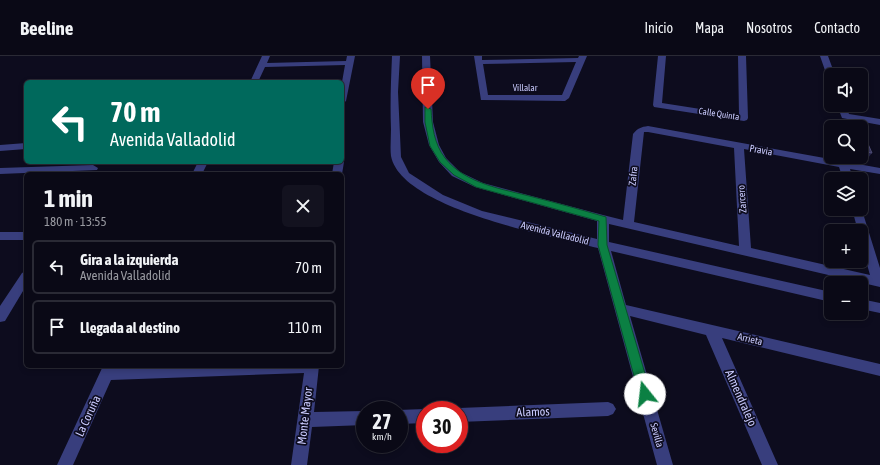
<!DOCTYPE html>
<html lang="es">
<head>
<meta charset="utf-8">
<style>
  body { margin:0; font-family:"Asap Condensed",sans-serif; background:#13121f; color:#f1f3f6; height:100vh; display:flex; flex-direction:column; font-size:15px; white-space:nowrap }
  * { box-sizing:border-box; margin:0 }
  p { font-size:13px; color:#999aa1 }
  .icon { flex:none; width:22px; height:22px; fill:none; stroke:currentColor; stroke-width:2; stroke-linecap:round; stroke-linejoin:round }
  .map { position:relative; flex:1; overflow:hidden }
  .details { position:absolute; left:24px; top:116px; width:320px; height:196px; display:flex; flex-direction:column; background:#0a0916; border-radius:6px; box-shadow:0 2px 6px #0003,0 0 0 1px #2a2a35 }
  .details>* { flex:none }
  .top-card { position:absolute; left:24px; top:24px; width:320px; height:84px; border-radius:6px; box-shadow:0 2px 6px #0003,0 0 0 1px #2a2a35; background:#00695c; color:#fff; overflow:hidden }
  .tools { position:absolute; left:824px; top:12px; display:grid; gap:8px }
  .tools a { display:grid; place-items:center; width:44px; height:44px; border-radius:6px; background:#0a0916; box-shadow:0 2px 6px #0003,0 0 0 1px #2a2a35; font-size:20px }
  .speed { position:absolute; left:356px; top:345px; display:flex; gap:8px; font-size:20px; font-weight:700; text-align:center }
  .speed>* { display:grid; place-content:center; width:52px; height:52px; border-radius:50%; background:#0a0916; box-shadow:0 2px 6px #0003,0 0 0 1px #2a2a35; line-height:1 }
  .speed small { font-size:10px; font-weight:400 }
  .speed .limit { border:6px solid #d22; background:#fff; color:#111 }
  .pin { position:absolute; display:grid; place-items:center; width:34px; height:34px; color:#fff; margin:-41px -17px; border-radius:50% 50% 50% 0; rotate:-45deg; box-shadow:0 0 4px #0007 }
  .pin .icon { rotate:45deg }
  .me { position:absolute; width:44px; margin:-22px; rotate:344deg; stroke-linejoin:round; filter:drop-shadow(0 0 3px #0008) }
  .turn { display:flex; align-items:center; gap:14px; height:84px; padding:0 20px; font-size:18px }
  .turn .icon { width:52px; height:52px; stroke-width:2.5 }
  .turn b { display:block; font-size:28px; line-height:34px }
  .round { display:grid; place-items:center; flex:none; width:42px; height:42px; border-radius:6px; background:#13121f }
  .overview { display:flex; align-items:center; justify-content:space-between; height:68px; padding:0 20px }
  h1 { font-size:24px; font-weight:700; line-height:30px }
  ul { padding:0; list-style:none }
  li { display:flex; align-items:center; gap:12px; height:54px; margin:0 8px 6px; padding:0 12px; border:2px solid #2a2a35; border-radius:6px }
  li div { flex:1 }
  li b { display:block; font-size:15px }
  li em { font-style:normal }
  header { display:flex; align-items:center; gap:24px; box-sizing:border-box; height:56px; padding:0 20px; background:#0a0916; border-bottom:1px solid #2a2a35 }
  header strong { font-size:19px }
  nav { display:flex; gap:22px; margin-inline-start:auto; font-size:14px }
  .map>svg:first-child { display:block }
  .lines { fill:none; stroke-linecap:round; stroke-linejoin:round }
  .minor { fill:#383e7d; fill-rule:evenodd }
  .wall { fill:#27254c }
  .building { fill:#39375f; stroke:#504e78 }
  .route { fill:#0b8043; stroke:#07532c }
  .labels { text-anchor:middle; dominant-baseline:central; stroke-width:3.5; stroke-linejoin:round; paint-order:stroke }
  .far-street-label { font-size:9px; fill:#cacbfe; stroke:#0d0c1e }
  .street-label { font-size:10px; fill:#cacbfe; stroke:#0d0c1e }
  .near-street-label { font-size:12px; fill:#cacbfe; stroke:#0d0c1e }
</style>
</head>
<body>
<header>
<strong>Beeline</strong>
<nav><a>Inicio</a><a>Mapa</a><a>Nosotros</a><a>Contacto</a></nav>
</header>
<div class="map">
<svg width="880" height="409" viewBox="0 0 880 409">
  <rect width="100%" height="100%" fill="#0d0c1e"/>
  <g class="lines">
    <path class="minor" d="M262,0H270L267,7L346,5L347,0H355L346,45L342,48V26L345,9L265,11L258,26H250Z
      M392,0H400L398,36L401,101L409,117L443,139L482,155L597,183V165L475,131L452,120L439,106L429,89L423,66L422,0H430L433,66L439,89L446,102L460,116L483,127L603,159L623,164L633,78C638,72 641,71 648,70L880,112V118L850,113L853,123H843L839,111L744,93L751,192L870,219L861,187V175H858L852,153H861V151L880,212V231L609,168V186L831,236V246L611,195L626,249L880,308V320L722,282L778,409H762L706,279L630,260L673,409H657L598,192C552,180 401,153 391,100C390,92 391,82 391,73C390,48 391,24 392,0ZM644,76H648L734,92L739,190L634,166Z
      M474,0H482V4L578,2L579,0H587L569,42L565,45L481,44ZM576,6L562,39H488L483,8Z
      M658,0H666L662,47L739,59L738,0H746L748,62L747,64L744,65L654,51L653,49Z
      M820,0H828L835,19H831V22L827,20Z
      M837,49H845L849,58L880,63V69L842,62Z
      M26,87V93L0,95V89Z
      M342,104L344,106L342,118H332L334,106H342Z
      M198,106H208L202,118H192Z
      M93,109L98,112L97,114L0,118V112Z
      M0,176H26V184H0Z
      M26,215V230L5,265L0,266V250L22,217Z
      M861,243L880,247V257L861,253Z
      M103,310H319L314,356L365,355V369L312,371L307,409H291L304,317L111,324L73,409H57Z
      M608,346L613,348L616,353L613,358L608,360L459,366V354H454L459,352Z
      M425,353L428,354H425V367L399,368L398,354Z"/>
  </g>
  <path class="wall" d="M861,87L872,97L868,102L861,100Z"/>
  <path class="building" d="M861,87L868,88L872,97L861,95Z"/>
  <path class="route" d="M425,51L431,53C432,70 434,88 445,102C465,128 503,133 533,141C557,147 582,154 606,161L607,189L651,338L649,342L645,343L641,342L639,338L598,189L599,165L476,131L454,119L440,106L430,90L425,66Z"/>
  <g class="labels">
    <g class="far-street-label">
      <text x="525" y="32">Villalar</text>
      <text transform="translate(719 58) rotate(9)">Calle Quinta</text>
    </g>
    <g class="street-label">
      <text transform="translate(761 94) rotate(10)">Pravia</text>
      <text transform="translate(633 120) rotate(-84)">Zafra</text>
      <text transform="translate(742 143) rotate(-94)">Zarcero</text>
      <text transform="translate(555 177) rotate(14)">Avenida Valladolid</text>
      <text transform="translate(750 283) rotate(13)">Arrieta</text>
      <text transform="translate(657 379) rotate(74)">Sevilla</text>
    </g>
    <g class="near-street-label">
      <text transform="translate(741 342) rotate(66)">Almendralejo</text>
      <text transform="translate(533 356) rotate(-2)">Alamos</text>
      <text transform="translate(88 360) rotate(-65)">La Coruña</text>
      <text transform="translate(305 360) rotate(-83)">Monte Mayor</text>
    </g>
  </g>
</svg>
<div class="tools">
<a><svg class="icon" aria-label="sound" viewBox="0 0 24 24"><path d="M4 9h4l5-4v14l-5-4H4zM17 9q2 3 0 6"/></svg></a>
<a><svg class="icon" aria-label="search" viewBox="0 0 24 24"><circle cx="10" cy="10" r="6"/><path d="M15 15l6 6"/></svg></a>
<a><svg class="icon" aria-label="layers" viewBox="0 0 24 24"><path d="M12 4l9 5-9 5-9-5zM3 14l9 5 9-5"/></svg></a>
<a>+</a>
<a>−</a>
</div>
<div class="speed"><div>27<small>km/h</small></div><div class="limit">30</div></div>
<div class="pin" style="left:428px;top:53px;background:#d93025"><svg class="icon" aria-label="arrive" viewBox="0 0 24 24"><path d="M6 21V4h12l-3 4 3 4H6"/></svg></div>
<svg class="me" style="left:645px;top:338px" viewBox="-20 -20 40 40"><circle r="19" fill="#fff"/><path d="M0-13L10 11 0 6-10 11z" fill="#0b8043"/></svg>
<div class="top-card">
<div class="turn"><svg class="icon" aria-label="left" viewBox="0 0 24 24"><path d="M17 20v-9H6M10 6l-5 5 5 5"/></svg><div><b>70 m</b>Avenida Valladolid</div></div>
</div>
<section class="details">
<div class="overview"><div><h1>1 min</h1><p>180 m · 13:55</p></div><a class="round"><svg class="icon" aria-label="close" viewBox="0 0 24 24"><path d="M6 6l12 12M18 6L6 18"/></svg></a></div>
<ul>
<li><svg class="icon" aria-label="left" viewBox="0 0 24 24"><path d="M17 20v-9H6M10 6l-5 5 5 5"/></svg><div><b>Gira a la izquierda</b><p>Avenida Valladolid</p></div><em>70 m</em></li>
<li><svg class="icon" aria-label="arrive" viewBox="0 0 24 24"><path d="M6 21V4h12l-3 4 3 4H6"/></svg><div><b>Llegada al destino</b></div><em>110 m</em></li>
</ul>
</section>
</div>
</body>
</html>
